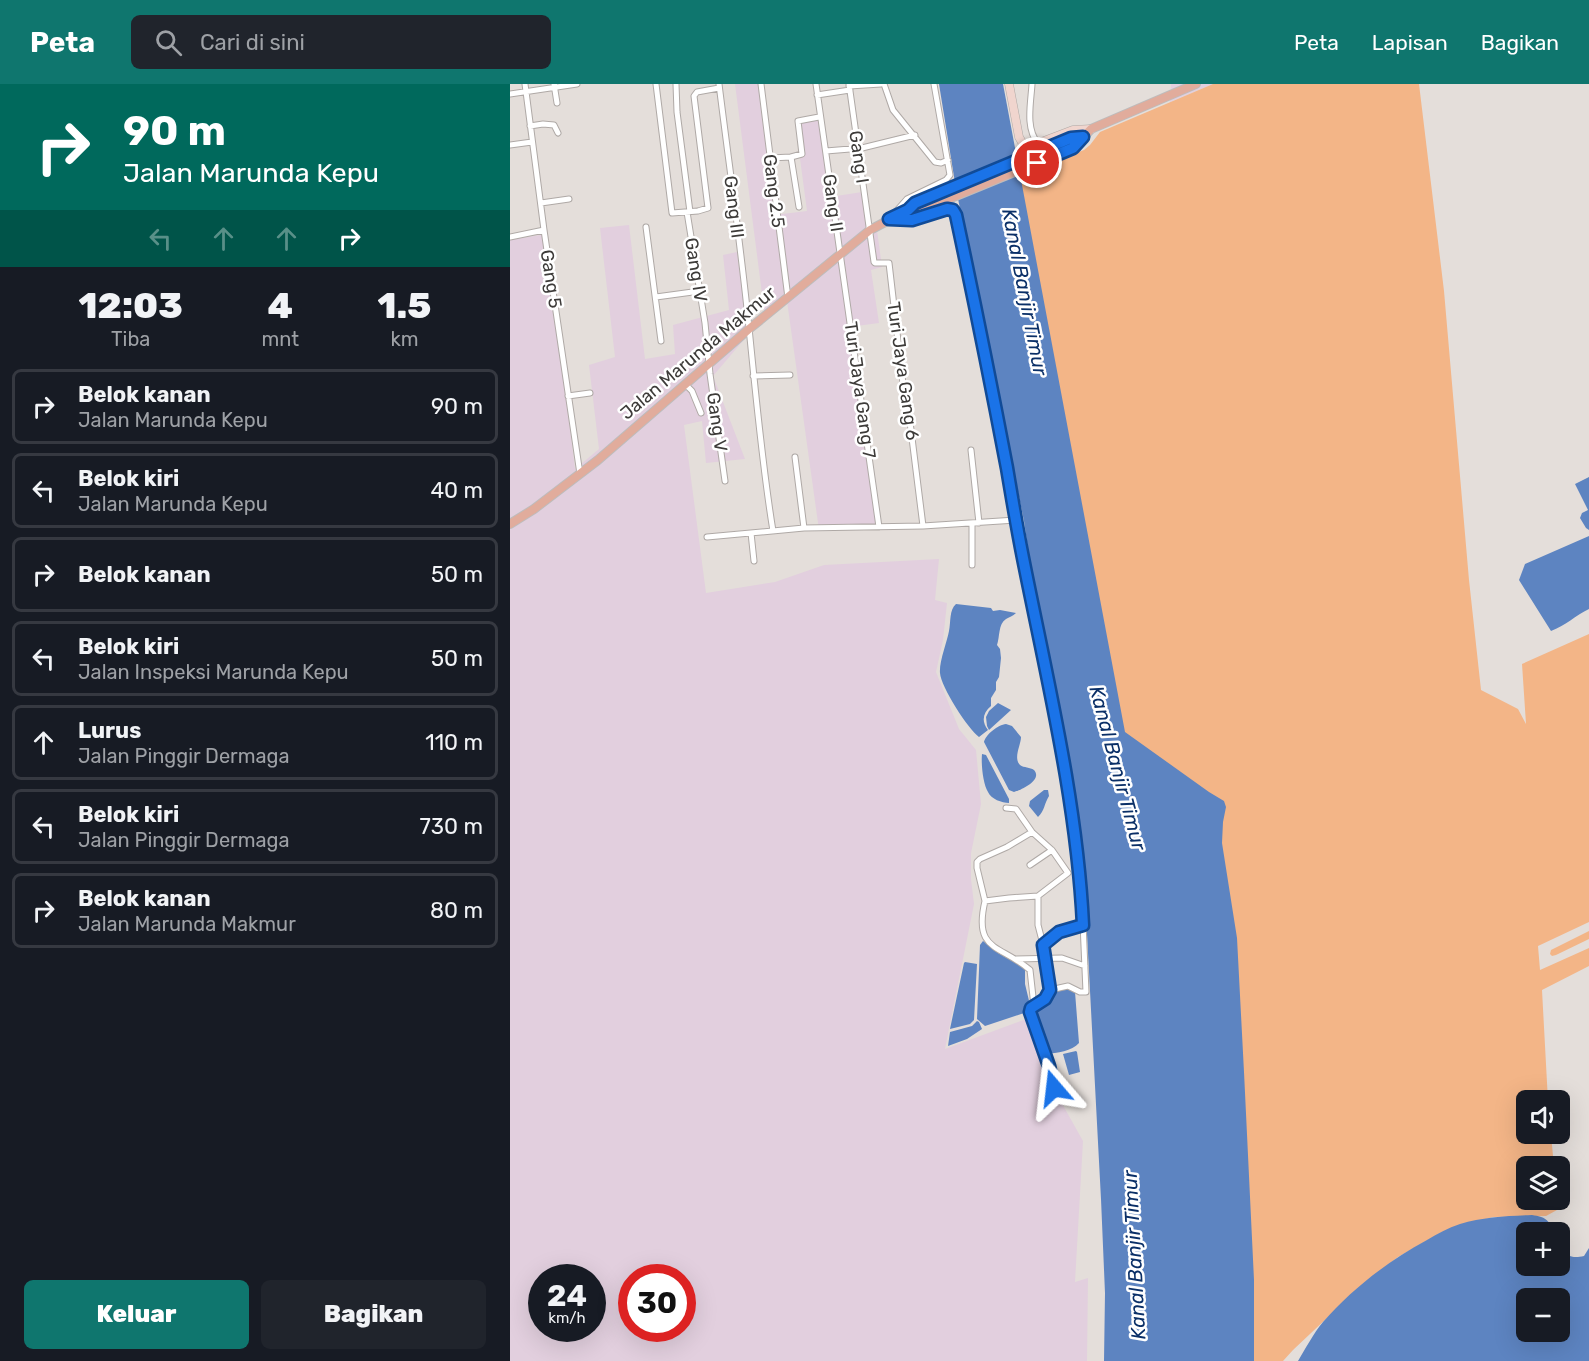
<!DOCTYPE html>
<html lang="id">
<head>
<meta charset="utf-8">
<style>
  body { margin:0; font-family:Rubik,sans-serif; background:#20242c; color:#f1f3f6; height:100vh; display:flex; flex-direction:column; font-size:22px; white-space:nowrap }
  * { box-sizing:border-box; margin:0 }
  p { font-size:20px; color:#9ea1a6 }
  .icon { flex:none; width:33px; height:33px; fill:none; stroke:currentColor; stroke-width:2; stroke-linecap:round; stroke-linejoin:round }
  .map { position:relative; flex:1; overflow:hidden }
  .panel { display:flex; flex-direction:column; background:#171b24; width:510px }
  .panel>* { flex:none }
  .top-card { background:#00695c; color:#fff; overflow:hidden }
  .buttons { position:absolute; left:1006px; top:1006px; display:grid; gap:12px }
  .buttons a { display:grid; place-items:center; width:54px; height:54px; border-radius:9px; background:#171b24; box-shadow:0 6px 24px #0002; font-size:30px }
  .speed { position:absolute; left:18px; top:1180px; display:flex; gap:12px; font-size:30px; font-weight:700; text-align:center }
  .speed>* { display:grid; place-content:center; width:78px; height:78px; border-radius:50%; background:#171b24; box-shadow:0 6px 24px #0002; line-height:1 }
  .speed small { font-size:15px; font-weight:400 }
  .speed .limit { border:9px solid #d22; background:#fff; color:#111 }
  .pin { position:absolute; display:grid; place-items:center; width:51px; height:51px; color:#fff; margin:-26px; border:3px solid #fff; border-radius:50%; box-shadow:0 2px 6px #0007 }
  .me { position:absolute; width:66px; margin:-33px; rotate:343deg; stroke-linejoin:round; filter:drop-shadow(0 0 4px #0008) }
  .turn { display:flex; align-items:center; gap:21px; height:126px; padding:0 24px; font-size:27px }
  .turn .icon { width:78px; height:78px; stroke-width:2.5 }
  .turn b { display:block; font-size:42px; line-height:51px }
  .lanes { display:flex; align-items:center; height:57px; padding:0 24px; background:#0003; justify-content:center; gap:30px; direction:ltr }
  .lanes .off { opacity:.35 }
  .eta { display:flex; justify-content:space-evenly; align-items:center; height:102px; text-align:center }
  .eta b { font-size:36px; font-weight:800; line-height:42px }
  .action { display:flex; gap:12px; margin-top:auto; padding:12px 24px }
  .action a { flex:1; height:69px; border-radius:9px; background:#0f766e; color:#fff; font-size:24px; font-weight:800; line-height:69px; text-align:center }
  .action a+a { background:#20242c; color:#f1f3f6 }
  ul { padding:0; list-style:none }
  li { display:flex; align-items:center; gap:18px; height:75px; margin:0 12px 9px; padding:0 12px; border:3px solid #363941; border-radius:9px }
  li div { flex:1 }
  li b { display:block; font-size:22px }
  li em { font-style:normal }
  header { display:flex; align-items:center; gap:36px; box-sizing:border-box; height:84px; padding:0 30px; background:#0f766e; color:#fff }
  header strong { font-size:28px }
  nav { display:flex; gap:33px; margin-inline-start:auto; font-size:21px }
  .search { width:420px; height:54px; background:#20242c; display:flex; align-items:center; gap:15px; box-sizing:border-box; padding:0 21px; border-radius:9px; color:#9ea1a6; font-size:22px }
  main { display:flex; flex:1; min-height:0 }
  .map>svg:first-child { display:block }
  .industrial { fill:#e2cfde; fill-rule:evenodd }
  .green { fill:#f3b587 }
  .water { fill:#5d84c1; fill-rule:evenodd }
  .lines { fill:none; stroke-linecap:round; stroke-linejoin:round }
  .street-casing { stroke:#afa9a6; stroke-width:7 }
  .secondary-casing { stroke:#afa9a6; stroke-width:9 }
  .primary-casing { stroke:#bdbcbc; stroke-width:10 }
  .street { stroke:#fff; stroke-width:5 }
  .secondary { stroke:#f0d5ce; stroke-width:8 }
  .primary { stroke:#e1ac9c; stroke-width:8 }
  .route-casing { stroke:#114b97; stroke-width:15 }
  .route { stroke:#1a73e8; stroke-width:10 }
  .labels { text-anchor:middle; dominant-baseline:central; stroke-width:5; stroke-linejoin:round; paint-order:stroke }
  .street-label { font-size:18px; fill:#3d3b39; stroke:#fff }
  .water-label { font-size:20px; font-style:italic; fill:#0a2f67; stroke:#fff }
</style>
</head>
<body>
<header>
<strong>Peta</strong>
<div class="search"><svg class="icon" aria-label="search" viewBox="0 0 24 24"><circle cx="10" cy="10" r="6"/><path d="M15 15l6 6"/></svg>Cari di sini</div>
<nav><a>Peta</a><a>Lapisan</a><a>Bagikan</a></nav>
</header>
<main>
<section class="panel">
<div class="top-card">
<div class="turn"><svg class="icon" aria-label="right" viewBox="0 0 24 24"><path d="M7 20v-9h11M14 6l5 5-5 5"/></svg><div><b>90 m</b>Jalan Marunda Kepu</div></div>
<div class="lanes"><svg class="icon off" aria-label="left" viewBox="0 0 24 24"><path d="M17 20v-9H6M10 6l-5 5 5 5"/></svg><svg class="icon off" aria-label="ahead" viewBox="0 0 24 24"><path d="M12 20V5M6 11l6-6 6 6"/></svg><svg class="icon off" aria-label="ahead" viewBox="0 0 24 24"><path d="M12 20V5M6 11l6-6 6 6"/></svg><svg class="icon" aria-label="right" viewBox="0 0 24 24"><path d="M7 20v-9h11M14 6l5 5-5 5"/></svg></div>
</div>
<div class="eta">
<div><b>12:03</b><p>Tiba</p></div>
<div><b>4</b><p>mnt</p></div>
<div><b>1.5</b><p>km</p></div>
</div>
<ul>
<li><svg class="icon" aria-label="right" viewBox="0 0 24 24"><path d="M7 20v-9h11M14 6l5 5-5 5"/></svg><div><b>Belok kanan</b><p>Jalan Marunda Kepu</p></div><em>90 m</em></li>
<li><svg class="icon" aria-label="left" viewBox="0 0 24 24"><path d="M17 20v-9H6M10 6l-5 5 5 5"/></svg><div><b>Belok kiri</b><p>Jalan Marunda Kepu</p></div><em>40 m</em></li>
<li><svg class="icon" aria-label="right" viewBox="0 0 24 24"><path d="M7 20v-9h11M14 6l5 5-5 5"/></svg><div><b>Belok kanan</b></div><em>50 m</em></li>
<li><svg class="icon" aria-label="left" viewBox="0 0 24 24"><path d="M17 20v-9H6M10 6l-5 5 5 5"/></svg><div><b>Belok kiri</b><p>Jalan Inspeksi Marunda Kepu</p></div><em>50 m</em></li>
<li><svg class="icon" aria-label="ahead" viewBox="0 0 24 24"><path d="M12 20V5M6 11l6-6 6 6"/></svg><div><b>Lurus</b><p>Jalan Pinggir Dermaga</p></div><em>110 m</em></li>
<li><svg class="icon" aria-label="left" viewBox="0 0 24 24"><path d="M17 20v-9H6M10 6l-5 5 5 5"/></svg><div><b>Belok kiri</b><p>Jalan Pinggir Dermaga</p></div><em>730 m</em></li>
<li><svg class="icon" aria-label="right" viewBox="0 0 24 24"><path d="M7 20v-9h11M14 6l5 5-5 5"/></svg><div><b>Belok kanan</b><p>Jalan Marunda Makmur</p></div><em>80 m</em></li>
</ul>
<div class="action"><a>Keluar</a><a>Bagikan</a></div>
</section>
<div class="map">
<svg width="1079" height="1277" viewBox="0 0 1079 1277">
  <rect width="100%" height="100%" fill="#e4deda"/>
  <path class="industrial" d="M225,0H248L264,131L297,127L285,37L309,33L320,113L352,108L358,143L366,139L372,183L361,186L369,239L339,243L367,446H309L277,217L255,233Z
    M661,0H703L660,18Z
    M119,141L135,275L165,270L163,241L219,226L213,171L227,168L238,251L203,292L235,375L196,379L192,337L174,341L196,509L265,498L314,481L429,475L425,516L437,519L433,556L426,588L449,645L466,666L471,720L461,769V795L464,820L435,965L519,934L545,1007L573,1057L565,1198L578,1194L577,1277H0V156L36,150L65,385L89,365L79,281L105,273L90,144ZM32,1194H82V1245H32ZM122,1194H172V1245H122Z"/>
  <path class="green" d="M703,0H909L934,207L959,496L971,606L1008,625L1016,640L1012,580L1079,550V838L1028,862L1030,886L1079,864V882L1032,906L1038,1017H1017V1050H1041L1044,1083H1017V1116H1046L1047,1126L1036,1132L983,1133L932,1148L888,1173L853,1200L783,1266L773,1277H739L613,653L506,92L574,66L580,61L590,48Z
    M1079,847V855L1046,871L1042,872L1040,870L1041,866Z"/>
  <path class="water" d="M429,0H493L615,648L699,708L714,717L716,723L713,738L712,759L727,854L734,988L744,1196V1277H594L595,1209L591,1115L576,831L569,743L526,520L514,437L446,105Z
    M1079,393V446L1076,444L1070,434L1072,429L1078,426L1065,400Z
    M1079,452V525C1066,531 1055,542 1041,547L1009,496L1015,480Z
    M446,520L481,524L483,527L490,526L506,529C503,532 499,533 496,535C488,540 490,553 487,561L490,565L491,574L489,593L486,598V606L481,614V622C473,629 471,637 478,646L469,653C458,645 431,603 430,589C429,578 437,558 439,547C441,538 439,526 446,520Z
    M488,619L501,626L479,646L477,642L476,633L479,627Z
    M496,640L502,642L511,653C511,661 503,674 510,681C514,684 520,683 524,686C533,696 511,706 504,708L499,706L474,658C476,650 488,641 496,640Z
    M472,670L476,671L499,715V719C492,719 481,715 478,708C473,700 471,680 472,670Z
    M534,706H538L539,712C534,720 535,726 528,733L519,722L520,717Z
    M473,857L488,869L515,884V900L521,925L520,927L475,942L467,935L470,861Z
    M455,878L467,880L464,936L460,940L440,945L454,879Z
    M558,903L565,908L569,959C562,967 547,969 536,970L521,928L541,908Z
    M467,937L469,938L472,945L457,955L438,962L440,948L462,942Z
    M566,967L567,968L570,988L559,991L553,970Z
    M1022,1131C1036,1133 1037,1135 1044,1146L1053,1147C1053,1164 1053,1177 1074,1172L1079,1164V1277H788C796,1264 803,1250 813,1238C842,1205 878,1177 917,1156C927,1150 938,1144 950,1140C973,1133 997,1132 1022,1131ZM1017,1149H1050V1182H1017ZM1017,1215H1050V1248H1017Z"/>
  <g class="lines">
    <g class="street-casing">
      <path id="street" d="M15,0L34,146L70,390
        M44,0L47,19
        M146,0L162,129L188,127L198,124L184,12L187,8L209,4
        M166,0L167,28L180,128
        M209,0C219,81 231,162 239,244C246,312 252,380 263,447
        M251,0L278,214
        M306,0L369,443
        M339,0L364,178L365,179H379L393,300L399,330L413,442
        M374,0L383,26L425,78L431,79L438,76
        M522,0C521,18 515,45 528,59
        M339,2L371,0
        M0,10L67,0
        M307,11L340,6
        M20,42L33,40L44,41L48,49
        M0,61L22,58
        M316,67L352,64L405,51
        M281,73L292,70L288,37L309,33
        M260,74L281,73L289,123
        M31,119L59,115
        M177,128L195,239L200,290L215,397
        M382,132L397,115L436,96L440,91L424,0
        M384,136H402L437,125L443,126L445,128L469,238L512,470L531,559L556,695L565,750L572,816L576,908H570L558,902L540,906
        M136,143L151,257
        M0,153L34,146
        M146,213L190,207
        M243,292L280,291
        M176,301L182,307L191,329
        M58,312L80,309
        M461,366L469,439
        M285,373L294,444
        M241,449L244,477
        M197,453L294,444L413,442L506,436
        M462,481V439
        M496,724L506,725L522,748L542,766L520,781
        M522,748L497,763L470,775L467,778V784L475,817L499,814L528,812V841L535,868L540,906L535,915L521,924L520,928L544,1004L550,1015
        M528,812L558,789L542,766
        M475,817C463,868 490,860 520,886L524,922
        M533,861L549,848L573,841
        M506,875L552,874L575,882"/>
    </g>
    <g class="secondary-casing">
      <path id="secondary" d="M499,0L509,53L513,60L521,62L563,46L581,45"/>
    </g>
    <g class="primary-casing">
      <path id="primary" d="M398,126L409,127L563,64L581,45L686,0
        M0,440L24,425L88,376L239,245L360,146L398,126L405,119L561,54L573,53"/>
    </g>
    <use href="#street" class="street"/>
    <use href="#secondary" class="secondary"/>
    <use href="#primary" class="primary"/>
  </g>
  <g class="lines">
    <g class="route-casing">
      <path id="route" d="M527,79L563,64L573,53L561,54L405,119L398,126L379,135L402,136L437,125L443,126L446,131C464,215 481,300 497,384C502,414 507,444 513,474C537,595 567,717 573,841L549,848L533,861L540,906L535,915L521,924L520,928L539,982L544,1004"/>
    </g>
    <use href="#route" class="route"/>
  </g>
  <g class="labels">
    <g class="street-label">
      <text transform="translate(349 73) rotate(82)">Gang I</text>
      <text transform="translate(264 107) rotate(83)">Gang 2.5</text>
      <text transform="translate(323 119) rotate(82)">Gang II</text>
      <text transform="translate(224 123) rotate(83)">Gang III</text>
      <text transform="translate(186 186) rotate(81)">Gang IV</text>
      <text transform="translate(41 195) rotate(81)">Gang 5</text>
      <text transform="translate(188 269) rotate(-40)">Jalan Marunda Makmur</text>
      <text transform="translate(393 287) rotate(82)">Turi Jaya Gang 6</text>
      <text transform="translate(350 306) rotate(82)">Turi Jaya Gang 7</text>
      <text transform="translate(207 338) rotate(82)">Gang V</text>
    </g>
    <g class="water-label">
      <text transform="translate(515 208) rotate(79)">Kanal Banjir Timur</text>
      <text transform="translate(608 684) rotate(75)">Kanal Banjir Timur</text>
      <text transform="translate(624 1171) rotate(-93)">Kanal Banjir Timur</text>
    </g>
  </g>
</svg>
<div class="buttons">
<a><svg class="icon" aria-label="sound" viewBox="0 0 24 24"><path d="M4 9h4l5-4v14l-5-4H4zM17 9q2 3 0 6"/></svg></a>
<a><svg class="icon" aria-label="layers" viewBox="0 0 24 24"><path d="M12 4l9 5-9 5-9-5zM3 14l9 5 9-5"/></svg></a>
<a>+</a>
<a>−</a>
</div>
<div class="speed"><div>24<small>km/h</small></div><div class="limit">30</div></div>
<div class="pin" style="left:527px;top:79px;background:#d93025"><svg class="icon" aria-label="arrive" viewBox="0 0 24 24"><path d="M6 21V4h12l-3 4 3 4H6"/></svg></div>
<svg class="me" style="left:544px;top:1004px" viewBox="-20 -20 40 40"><path d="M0-17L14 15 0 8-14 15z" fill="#1a73e8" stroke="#fff" stroke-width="4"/></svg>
</div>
</main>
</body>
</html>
